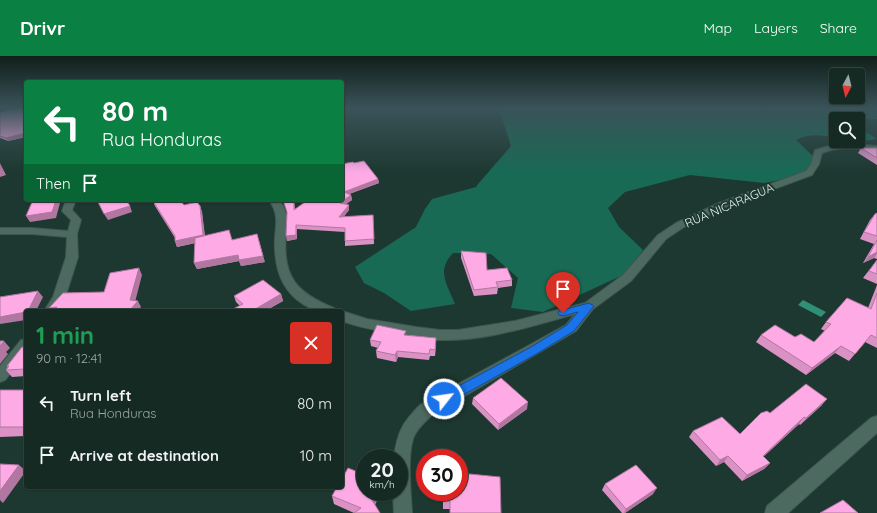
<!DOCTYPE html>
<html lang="en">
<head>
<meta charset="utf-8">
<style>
  body { margin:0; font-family:Quicksand,sans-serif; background:#233631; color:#f1f3f6; height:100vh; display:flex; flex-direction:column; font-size:15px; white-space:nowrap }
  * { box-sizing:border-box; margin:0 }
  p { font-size:13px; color:#9ea7a6 }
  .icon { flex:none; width:22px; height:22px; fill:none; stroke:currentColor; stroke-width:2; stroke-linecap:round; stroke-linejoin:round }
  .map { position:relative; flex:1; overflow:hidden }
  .drawer { position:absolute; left:24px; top:253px; width:320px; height:180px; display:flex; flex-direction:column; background:#162a24; border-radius:4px; box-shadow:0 1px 3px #0004,0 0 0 1px #354641 }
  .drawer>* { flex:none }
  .guide { position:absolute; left:24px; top:24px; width:320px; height:122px; border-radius:4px; box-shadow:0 1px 3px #0004,0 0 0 1px #354641; background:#0b8043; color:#fff; overflow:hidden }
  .needle { width:26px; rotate:187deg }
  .controls { position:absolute; left:829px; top:12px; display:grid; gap:8px }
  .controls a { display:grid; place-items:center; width:36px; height:36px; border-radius:4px; background:#162a24; box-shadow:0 1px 3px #0004,0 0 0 1px #354641; font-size:20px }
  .speed { position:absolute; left:356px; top:393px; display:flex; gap:8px; font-size:20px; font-weight:700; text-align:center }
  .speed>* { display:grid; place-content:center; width:52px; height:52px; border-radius:50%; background:#162a24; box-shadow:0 1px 3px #0004,0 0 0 1px #354641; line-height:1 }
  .speed small { font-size:10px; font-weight:400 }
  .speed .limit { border:6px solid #d22; background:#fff; color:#111 }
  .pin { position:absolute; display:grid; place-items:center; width:34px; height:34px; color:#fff; margin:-41px -17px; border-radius:50% 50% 50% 0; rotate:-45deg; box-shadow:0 0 4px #0007 }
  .pin .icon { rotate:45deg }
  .me { position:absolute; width:44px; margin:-22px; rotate:60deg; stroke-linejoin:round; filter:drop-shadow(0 0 3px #0008) }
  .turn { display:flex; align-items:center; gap:14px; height:84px; padding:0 12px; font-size:18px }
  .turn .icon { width:52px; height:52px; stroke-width:2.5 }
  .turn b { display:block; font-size:28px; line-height:34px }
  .then { display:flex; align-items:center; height:38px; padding:0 12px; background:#0003; gap:8px; font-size:15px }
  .round { display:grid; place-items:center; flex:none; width:42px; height:42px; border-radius:4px; background:#233631 }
  .overview { display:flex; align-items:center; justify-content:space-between; height:68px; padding:0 12px }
  h1 { font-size:24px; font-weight:700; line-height:30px; color:#1e9e55 }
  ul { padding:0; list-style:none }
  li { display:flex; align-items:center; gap:12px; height:52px; padding:0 12px }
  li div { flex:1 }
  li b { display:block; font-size:15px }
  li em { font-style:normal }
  header { display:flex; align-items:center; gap:24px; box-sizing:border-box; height:56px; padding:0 20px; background:#0b8043; color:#fff }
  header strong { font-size:19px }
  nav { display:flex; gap:22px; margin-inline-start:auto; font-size:14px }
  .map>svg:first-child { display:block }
  .green { fill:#186a55 }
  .water { fill:#2f9076 }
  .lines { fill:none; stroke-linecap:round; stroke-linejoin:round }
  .minor-casing { stroke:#3e5750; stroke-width:2 }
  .minor { fill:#4d6a60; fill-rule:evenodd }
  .wall { fill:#da92c5 }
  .shaded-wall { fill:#b177a0 }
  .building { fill:#fdaae5; stroke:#b177a0 }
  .route { fill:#1a73e8; stroke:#114b97 }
  .labels { text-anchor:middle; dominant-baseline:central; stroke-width:4; stroke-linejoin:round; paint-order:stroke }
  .street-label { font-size:12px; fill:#e5f5ef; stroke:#1d3830 }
</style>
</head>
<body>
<header>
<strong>Drivr</strong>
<nav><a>Map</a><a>Layers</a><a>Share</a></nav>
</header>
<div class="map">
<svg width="877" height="457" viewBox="0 0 877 457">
  <rect width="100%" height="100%" fill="#1d3830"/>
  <path class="green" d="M496,52H877V63H836V82C821,79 810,77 796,84L815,102L804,119L765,127L690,119L625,136L608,152L619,171L643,194L625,218L543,256L511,252L518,222L491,198L453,197C436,215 447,228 455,248L411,255L384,237L364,227L355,211L416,171L425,153L432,143L476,131L478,128L511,90L502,62Z
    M858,70V71L877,83L856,86L849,85H858Z"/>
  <path class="water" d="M803,244L826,256L821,261L798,249Z"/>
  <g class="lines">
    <g class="minor-casing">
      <path id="minor" d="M847,88L877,90V94C859,93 839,90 822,97L819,108L812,119L725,151L684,171L666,183L631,225L593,253L576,275L432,359C425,366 416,373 413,383C407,403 411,436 412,457H394L393,436H399V402H394C397,377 402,367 420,349L566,269L575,258C532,270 486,285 441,284C424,284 408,280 392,277C375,274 358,271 342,265V255L367,263L416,271L440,274H458L515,265L585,247L623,219L658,179L676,167L719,147L806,115L811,108L815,94L832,89Z
        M66,144H76L72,154L81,164L77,178L78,201L65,242L57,255H44L53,241L66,201L67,181L32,178H0V172H32L68,175L71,164L62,155Z
        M269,144H279C288,154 287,167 286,179C282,221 297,237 334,252L335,255C330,255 322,256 317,255C312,254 307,250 303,248C284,236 276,217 275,194C273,174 282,162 269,144Z
        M26,283V298L5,324L0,326V310L21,284Z
        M877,360V377L788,457H765L767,450L871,362Z"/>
    </g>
    <use href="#minor" class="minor"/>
  </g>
  <path class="wall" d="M26,53V81L8,85L0,82V57Z
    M861,92H877V109L858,97Z
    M354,107L378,123L379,127L349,138L351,139L352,144L345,148L349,149V154L343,161L373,159L374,188L345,190V176L297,173V183L287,185L294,146L295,153L308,144Z
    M153,145L184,149L200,150L202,156L205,180L232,184L265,206L241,210L239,205L197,213L194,207L195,187L177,191L175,185V182L155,150Z
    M877,157V203L874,202L863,207L874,188L860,183L870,164L875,158Z
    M461,195L487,214L512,224V230L498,232L497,238L474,240L461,202Z
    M877,204V228L863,222Z
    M877,229V292L865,286L849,305L835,297L806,319L756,286L761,279L795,281L814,286L825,275L821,273L826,266L868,252Z
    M281,238L283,245L265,255H229L240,250L236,246L234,240Z
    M407,279L436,282V288L435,300H430L429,304L398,301L396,306L377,302L376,295L378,292L371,290L370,284Z
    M26,291V320L12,321L6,314L8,312L7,310Z
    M0,334H26V380L0,381Z
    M473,342L527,353L498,374L472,348Z
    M822,349L800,369L799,368L763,401L770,407L764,413L742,425L724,406L716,410L689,381L693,375L740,378L770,357Z
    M605,428L653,438L625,457H622L602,434Z
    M365,436H381L375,449L354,457L334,448L332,440Z
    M459,436L450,453H443V444Z"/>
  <path class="shaded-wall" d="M26,77V81L8,85L6,82Z
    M0,107L6,119L0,121Z
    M378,123L379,127L344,140V136Z
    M351,139L352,144L341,152L340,147Z
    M56,144H59L60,147L56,162L30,166L26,160Z
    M349,149V154L340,166L339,161Z
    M130,150L132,156L108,164L104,158Z
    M200,150L202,156L205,185L177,191L175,185Z
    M296,169L297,183L287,185L286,180Z
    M257,178L265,206L241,210L239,205L197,213L194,207L238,199Z
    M877,196V198L874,202L863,207L868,201Z
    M139,212L142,219L134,250L138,245L141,251L138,255H129L130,244Z
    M38,235L43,241L36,255H28Z
    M281,238L283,245L265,255H252Z
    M57,251L59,255H51L49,252Z
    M26,256V264L0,268V261Z
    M436,282V288L435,300V294Z
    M4,285L10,292L6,296L8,298L0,308V290Z
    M841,290L835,297L806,319L812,312Z
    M397,295L398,301L396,306L395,299Z
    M827,343L822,349L800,369L806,362Z
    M528,346L527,353L498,374L499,368Z
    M804,361L799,368L758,406L763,400Z
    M728,400L724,406L716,410L720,404Z
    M770,407L764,413L742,425L747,419Z
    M19,409L26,415L3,447L0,444V435Z
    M657,432L653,438L625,457H624L626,453Z
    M376,436H381L373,452L372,444Z"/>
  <path class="building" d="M14,52L26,53V77L6,82L0,80V57Z
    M861,92H877V102Z
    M364,105L378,123L344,136L351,139L340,147L349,149L339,161L373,159L374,183L345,185V172L296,169V179L286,180L287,156L283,144H294V154L308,144H342V108L353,106L354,107Z
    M33,144H56L52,156L26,160Z
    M97,144H126L130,150L104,158Z
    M156,144H180L184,149L197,146L200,150L203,179L175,185V180L153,145Z
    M877,157V180L864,176L875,158Z
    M229,174L232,184L257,178L263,200L239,204L238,199L194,207L195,182Z
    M877,184V196L868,201Z
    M461,195L486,197L487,214L507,212L512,224L496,226L498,231L474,234Z
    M877,204V218L869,215Z
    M139,212L130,244L138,245L129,255H54L57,251L49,252L63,237L104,236L110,217Z
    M263,224L281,238L252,255H229L243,248L234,240Z
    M38,235L28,255H26V256L0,261V241Z
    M877,237V282L871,279L855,298L841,290L812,312L761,279L775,269L795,281L801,278L814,286L831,268L826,266L847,242L871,253Z
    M377,269L406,275L404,279L436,282L435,294L430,293L429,298L397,295L395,299L376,295L381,286L370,284Z
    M0,285H4L0,290Z
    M22,291H26V313L6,314L9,310H7Z
    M501,322L528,346L499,368L473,342Z
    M806,328L827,343L806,362L804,361L763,400L770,407L747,419L728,400L720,404L693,375L722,361L740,378L761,357L767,355L770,357Z
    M0,334H26V371H0Z
    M0,408L19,409L0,435Z
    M636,409L657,432L626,453L605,428Z
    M348,412L365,419V436H376L372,444L380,457H354L361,452L332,440L337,431H342V423Z
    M459,417L500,421L501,457H450V445L443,444V436H459Z
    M843,444L858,457H820Z"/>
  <linearGradient id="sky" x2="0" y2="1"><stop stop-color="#101f1a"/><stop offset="0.45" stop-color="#3a5359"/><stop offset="1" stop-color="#3a5359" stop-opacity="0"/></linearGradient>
  <rect width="877" height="116" fill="url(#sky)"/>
  <path class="route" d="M589,247L594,250L574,275L538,297L449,347L444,348L440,347L439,343L440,340L531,291L567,269L578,256L563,260L559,259L558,257L559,255Z"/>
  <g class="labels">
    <g class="street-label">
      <text transform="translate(729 149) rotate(-23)">RUA NICARAGUA</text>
    </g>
  </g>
</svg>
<div class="controls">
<a><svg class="needle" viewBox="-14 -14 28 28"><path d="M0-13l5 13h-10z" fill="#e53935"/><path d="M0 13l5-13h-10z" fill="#9ea7a6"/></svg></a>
<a><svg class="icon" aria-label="search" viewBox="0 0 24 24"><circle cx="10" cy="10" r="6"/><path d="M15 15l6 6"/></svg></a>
</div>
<div class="speed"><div>20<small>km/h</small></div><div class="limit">30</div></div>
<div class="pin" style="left:563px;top:257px;background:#d93025"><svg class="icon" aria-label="arrive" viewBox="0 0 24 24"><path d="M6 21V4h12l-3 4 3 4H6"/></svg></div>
<svg class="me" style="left:444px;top:343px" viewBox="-20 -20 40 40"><circle r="17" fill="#1a73e8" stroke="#fff" stroke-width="3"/><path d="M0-11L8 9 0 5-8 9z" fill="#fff"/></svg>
<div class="guide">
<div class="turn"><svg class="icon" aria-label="left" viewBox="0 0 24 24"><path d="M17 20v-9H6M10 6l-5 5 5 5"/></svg><div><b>80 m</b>Rua Honduras</div></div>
<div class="then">Then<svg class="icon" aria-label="arrive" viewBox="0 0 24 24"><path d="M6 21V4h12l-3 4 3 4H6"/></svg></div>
</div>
<section class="drawer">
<div class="overview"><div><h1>1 min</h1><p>90 m · 12:41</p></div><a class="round" style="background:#d93025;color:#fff"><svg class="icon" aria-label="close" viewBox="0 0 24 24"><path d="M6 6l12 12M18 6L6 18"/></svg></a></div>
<ul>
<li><svg class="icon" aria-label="left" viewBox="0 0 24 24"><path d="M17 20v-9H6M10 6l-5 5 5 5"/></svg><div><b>Turn left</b><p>Rua Honduras</p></div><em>80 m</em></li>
<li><svg class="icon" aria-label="arrive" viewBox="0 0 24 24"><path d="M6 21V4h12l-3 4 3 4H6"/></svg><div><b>Arrive at destination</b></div><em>10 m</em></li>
</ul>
</section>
</div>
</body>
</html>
